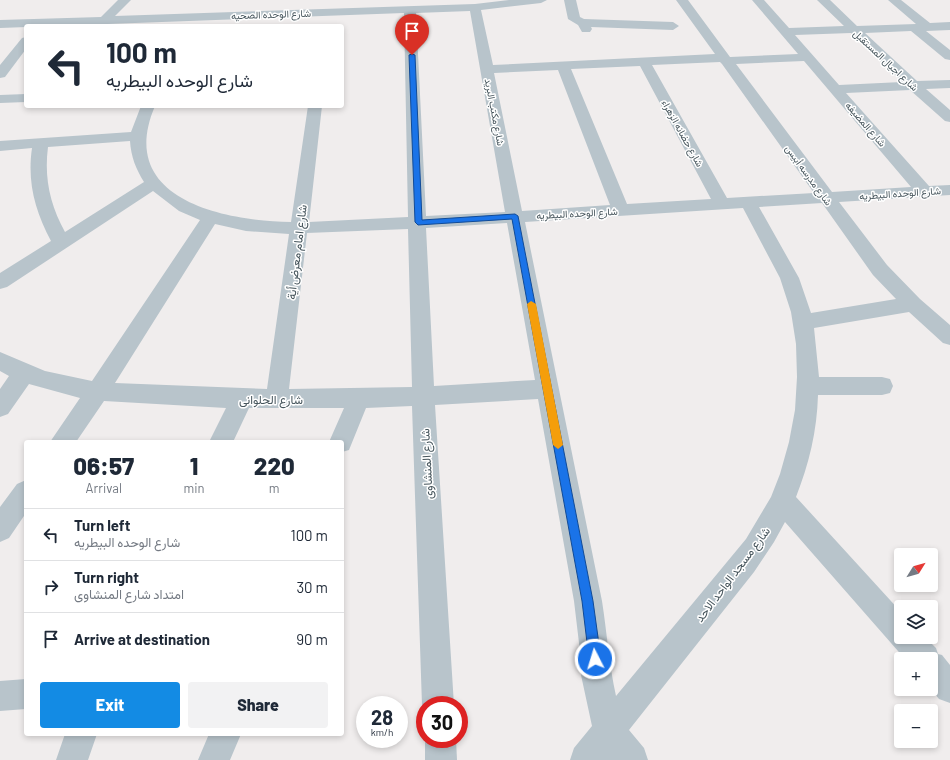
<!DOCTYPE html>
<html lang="en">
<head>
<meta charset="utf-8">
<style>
  body { margin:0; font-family:Barlow,Vazirmatn,sans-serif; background:#f2f2f3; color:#1f2937; height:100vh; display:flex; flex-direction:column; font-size:15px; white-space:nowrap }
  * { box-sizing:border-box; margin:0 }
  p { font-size:13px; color:#747a83 }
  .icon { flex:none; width:22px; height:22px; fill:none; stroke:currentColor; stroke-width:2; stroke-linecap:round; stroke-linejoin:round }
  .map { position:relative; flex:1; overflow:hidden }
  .panel { position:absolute; left:24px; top:440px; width:320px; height:296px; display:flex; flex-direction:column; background:#fff; border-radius:4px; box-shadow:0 2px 6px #0003 }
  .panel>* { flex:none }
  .guide { position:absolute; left:24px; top:24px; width:320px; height:84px; border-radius:4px; box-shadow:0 2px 6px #0003; background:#fff; color:#1f2937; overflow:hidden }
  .needle { width:26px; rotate:53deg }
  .buttons { position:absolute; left:894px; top:548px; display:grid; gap:8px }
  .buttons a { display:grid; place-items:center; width:44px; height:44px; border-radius:4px; background:#fff; box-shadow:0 2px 6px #0003; font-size:20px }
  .speed { position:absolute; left:356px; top:696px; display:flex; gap:8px; font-size:20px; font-weight:700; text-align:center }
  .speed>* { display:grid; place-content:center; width:52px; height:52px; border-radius:50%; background:#fff; box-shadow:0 2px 6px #0003; line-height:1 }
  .speed small { font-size:10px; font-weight:400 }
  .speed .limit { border:6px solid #d22; background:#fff; color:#111 }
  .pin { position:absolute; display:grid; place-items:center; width:34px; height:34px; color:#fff; margin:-41px -17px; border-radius:50% 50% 50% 0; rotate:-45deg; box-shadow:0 0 4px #0007 }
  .pin .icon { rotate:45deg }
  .me { position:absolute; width:44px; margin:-22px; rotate:355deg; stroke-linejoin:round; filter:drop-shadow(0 0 3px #0008) }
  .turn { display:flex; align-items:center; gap:14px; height:84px; padding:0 16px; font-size:18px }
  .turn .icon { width:52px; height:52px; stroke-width:2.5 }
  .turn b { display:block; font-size:28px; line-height:34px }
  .eta { display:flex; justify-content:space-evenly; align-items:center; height:68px; text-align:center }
  .eta b { font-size:24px; font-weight:800; line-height:28px }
  .primary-button { display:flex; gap:8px; margin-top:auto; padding:8px 16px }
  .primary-button a { flex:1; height:46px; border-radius:4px; background:#138be4; color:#fff; font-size:16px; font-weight:800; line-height:46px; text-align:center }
  .primary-button a+a { background:#f2f2f3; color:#1f2937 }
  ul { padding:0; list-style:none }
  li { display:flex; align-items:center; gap:12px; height:52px; padding:0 16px; border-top:1px solid #e0e1e3 }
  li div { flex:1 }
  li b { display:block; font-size:15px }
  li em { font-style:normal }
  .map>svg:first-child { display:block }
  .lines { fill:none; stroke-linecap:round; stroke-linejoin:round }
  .minor { fill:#b8c4cb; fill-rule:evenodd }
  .route { fill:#1a73e8; stroke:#114b97 }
  .slow { fill:#f59e0b }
  .labels { text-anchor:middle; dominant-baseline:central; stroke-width:3; stroke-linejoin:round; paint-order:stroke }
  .far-street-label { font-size:10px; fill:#45545b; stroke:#fff }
  .street-label { font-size:12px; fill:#45545b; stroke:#fff }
</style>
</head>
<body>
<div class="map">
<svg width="950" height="760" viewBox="0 0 950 760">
  <rect width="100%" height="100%" fill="#f0eded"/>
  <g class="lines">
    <path class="minor" d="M118,0H131L115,16L475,4L509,0H547L541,3L481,10L493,65L715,54L676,0H688L730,57L798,54L752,0H764L789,28L844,26L817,0H830L857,26L916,24L888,0H901L930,23L950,22V30L926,31L950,50V60L945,59L911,31L865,33L917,81L950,80V88L926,89L950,110V122L945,121L910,90L846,93L929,186L950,185V195L839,202L887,265L920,299L950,325V345L943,343L909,312L814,328L819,377H882L890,379L893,386L890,393L882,395H818C817,431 809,464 796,497L901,612V637H925L936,648L938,654L942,655L950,665V703L939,699L931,689V659H905L785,522L774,542L754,572L629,730L644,748L648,760H570L574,748L592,726L581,675L579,643L574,601L538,399L435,405L454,705H425V711L422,705L412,406L366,408L349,450L342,452V442H329L344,408H249L233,442H209L226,408L104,401L76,442H50L80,398L29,384L8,414L0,417V389L9,376L0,371V352L45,371L92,381L200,220L179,211L153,191L7,287L0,289V273L51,241C35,211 27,182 32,148L0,151V141L131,132L141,106H155C115,199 223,221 291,222L308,106H322L309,222L408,217L404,13L0,28V20L101,17ZM470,11L505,212L426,216L416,13ZM851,33L902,82L839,85L795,35ZM804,61L911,187L832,192L736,64ZM720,62L722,64L814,193L727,198L652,65ZM640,66L711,199L627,204L571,69ZM558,70L610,205L522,211L494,73ZM130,141C131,157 136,169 144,182L65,232C50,205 44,178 48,147ZM822,203L873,275L896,299L811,313L799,278L759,207ZM743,208L780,278L791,312L796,344L797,377L795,410L789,442L780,474L771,497L746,539L616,696C609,665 607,633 602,601L525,222ZM507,223L535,380L434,386L426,228ZM215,224L246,231L289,234L267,389L115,383ZM408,229L412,387L289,389L307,233Z
      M564,0H576L580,17L584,19L673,22L679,26L673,30L591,27L592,29L590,32H582L578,25L568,19Z
      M26,37V49L5,77L0,78V65L22,38Z
      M26,94V102L0,103V95Z
      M26,480V513L9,538L0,542V507L17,484Z
      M26,679V709L0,711V681Z
      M65,734H97L88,760H56Z
      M209,734H241L230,760H198Z
      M425,737V739H456L457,760H425Z"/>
  </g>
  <path class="route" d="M412,54L415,55L422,220L515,214L518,216L593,601L601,659L600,664L595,666L591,664L589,659L582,601L512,219L418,225L415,222L409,55Z"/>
  <path class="slow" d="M531,301L536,304L563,445L558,449L553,445L527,304Z"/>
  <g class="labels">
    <g class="far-street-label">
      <text transform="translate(271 14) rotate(-2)">شارع الوحده الصحيه</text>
      <text transform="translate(886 60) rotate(43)">شارع اجيال المستقبل</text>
      <text transform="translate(495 112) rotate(79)">شارع مكتب البريد</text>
      <text transform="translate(866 124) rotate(49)">شارع المضيفه</text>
      <text transform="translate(683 133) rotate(61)">شارع حضانه الزهراء</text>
      <text transform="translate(809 175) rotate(54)">شارع مدرسه أبيس</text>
      <text transform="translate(900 193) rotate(-4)">شارع الوحده البيطريه</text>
      <text transform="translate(577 213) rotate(-3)">شارع الوحده البيطريه</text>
    </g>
    <g class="street-label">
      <text transform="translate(296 252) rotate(-83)">شارع امام معرض أية</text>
      <text x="271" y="399">شارع الحلوانى</text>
      <text transform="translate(426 464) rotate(-93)">شارع المنشاوى</text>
      <text transform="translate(732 574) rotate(-53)">شارع مسجد الواحد الاحد</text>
    </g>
  </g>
</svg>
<div class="buttons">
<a><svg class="needle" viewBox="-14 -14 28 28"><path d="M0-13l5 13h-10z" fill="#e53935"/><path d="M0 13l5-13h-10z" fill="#747a83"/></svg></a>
<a><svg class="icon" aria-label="layers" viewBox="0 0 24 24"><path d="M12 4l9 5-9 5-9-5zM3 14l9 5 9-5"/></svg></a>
<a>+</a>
<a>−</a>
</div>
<div class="speed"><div>28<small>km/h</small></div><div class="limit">30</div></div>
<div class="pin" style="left:412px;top:55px;background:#d93025"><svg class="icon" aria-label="arrive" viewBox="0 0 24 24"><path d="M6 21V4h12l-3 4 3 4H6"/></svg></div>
<svg class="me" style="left:595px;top:659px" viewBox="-20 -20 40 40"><circle r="17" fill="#1a73e8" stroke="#fff" stroke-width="3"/><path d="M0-11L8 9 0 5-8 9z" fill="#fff"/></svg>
<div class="guide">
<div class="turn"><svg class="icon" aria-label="left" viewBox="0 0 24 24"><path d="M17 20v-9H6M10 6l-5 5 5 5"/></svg><div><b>100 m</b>شارع الوحده البيطريه</div></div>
</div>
<section class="panel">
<div class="eta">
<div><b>06:57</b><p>Arrival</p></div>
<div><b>1</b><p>min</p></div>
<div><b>220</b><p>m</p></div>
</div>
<ul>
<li><svg class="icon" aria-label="left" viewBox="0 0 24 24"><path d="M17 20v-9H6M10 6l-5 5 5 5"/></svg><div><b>Turn left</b><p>شارع الوحده البيطريه</p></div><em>100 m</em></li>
<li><svg class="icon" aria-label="right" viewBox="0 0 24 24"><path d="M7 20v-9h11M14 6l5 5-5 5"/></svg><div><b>Turn right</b><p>امتداد شارع المنشاوى</p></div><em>30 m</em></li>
<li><svg class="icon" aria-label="arrive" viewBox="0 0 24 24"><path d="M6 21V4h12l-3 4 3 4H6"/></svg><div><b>Arrive at destination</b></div><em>90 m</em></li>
</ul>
<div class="primary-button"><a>Exit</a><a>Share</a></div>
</section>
</div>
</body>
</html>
